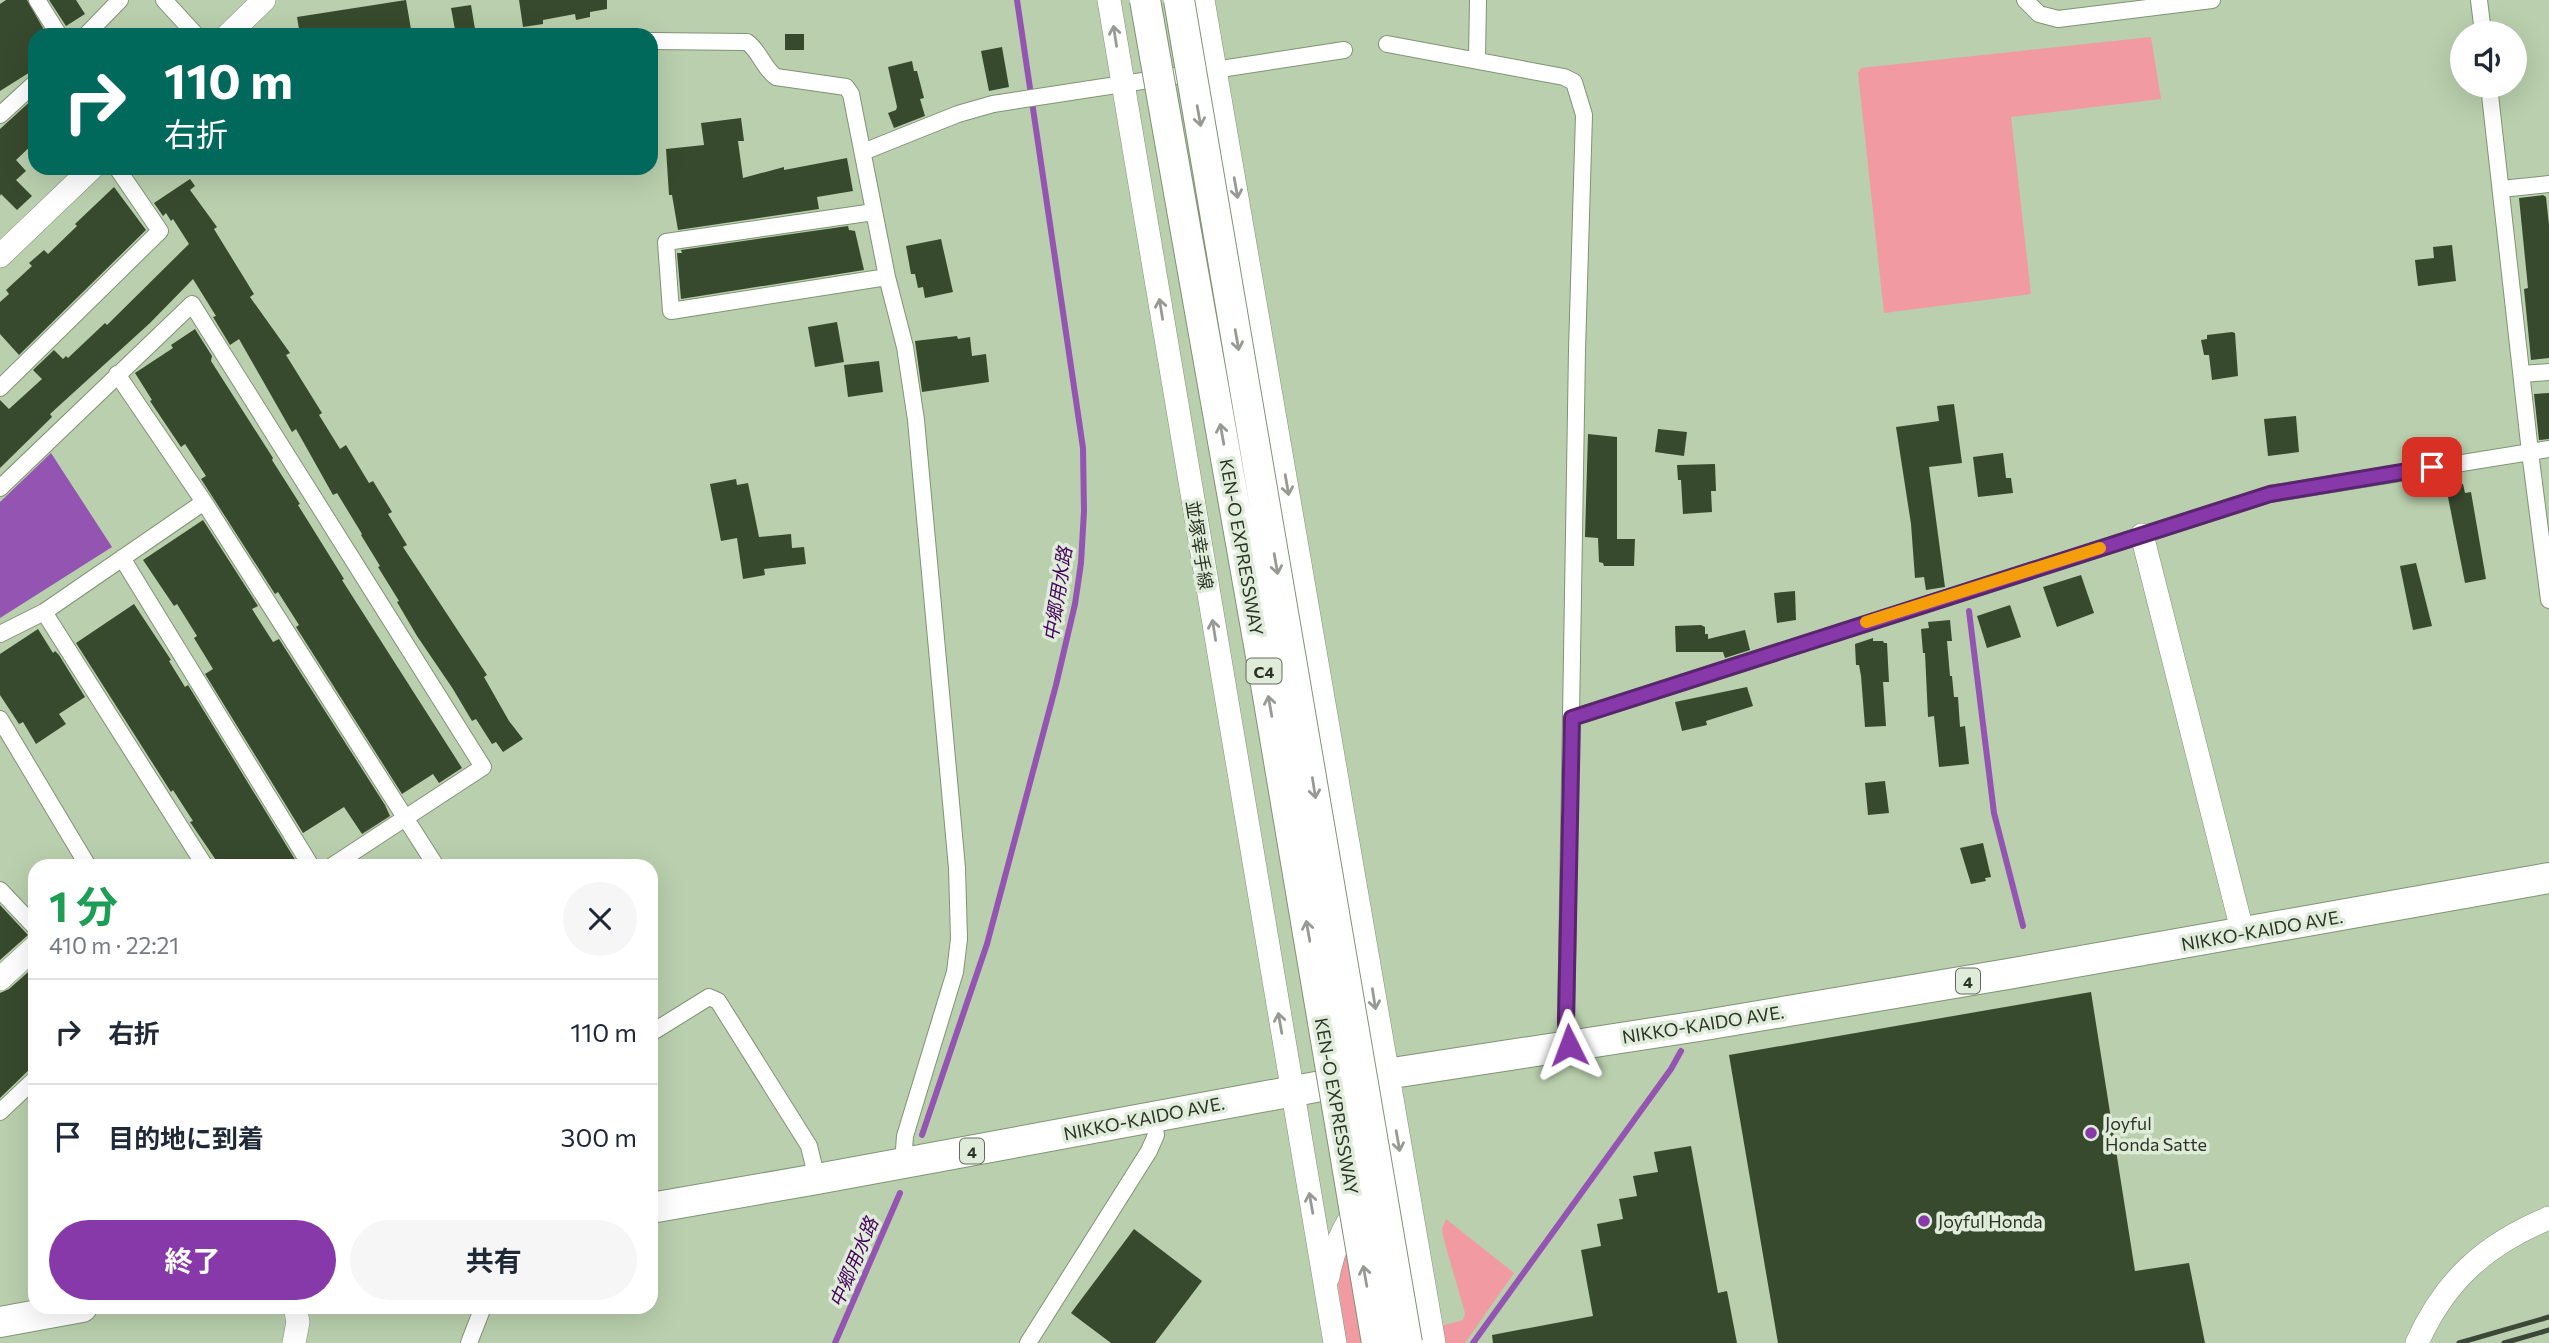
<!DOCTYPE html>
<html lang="ja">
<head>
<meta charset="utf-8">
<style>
  body { margin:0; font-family:Commissioner,"Noto Sans JP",sans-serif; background:#f6f6f7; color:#1f2937; height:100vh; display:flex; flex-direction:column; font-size:26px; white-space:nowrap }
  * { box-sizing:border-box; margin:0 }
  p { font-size:23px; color:#747a83 }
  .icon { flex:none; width:38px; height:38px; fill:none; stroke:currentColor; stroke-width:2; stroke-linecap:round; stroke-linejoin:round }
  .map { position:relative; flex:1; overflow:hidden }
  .panel { position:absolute; left:28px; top:859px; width:630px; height:455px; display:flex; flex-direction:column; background:#fff; border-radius:21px; box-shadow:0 7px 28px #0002 }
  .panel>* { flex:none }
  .banner { position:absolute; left:28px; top:28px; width:630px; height:147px; border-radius:21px; box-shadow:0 7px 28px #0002; background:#00695c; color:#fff; overflow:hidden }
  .controls { position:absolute; left:2450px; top:21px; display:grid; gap:14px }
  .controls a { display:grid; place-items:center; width:77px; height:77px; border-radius:50%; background:#fff; box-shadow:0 7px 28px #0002; font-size:35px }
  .pin { position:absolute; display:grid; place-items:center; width:60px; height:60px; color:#fff; margin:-30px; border-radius:14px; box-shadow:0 4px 10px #0006 }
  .me { position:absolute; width:77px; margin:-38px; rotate:357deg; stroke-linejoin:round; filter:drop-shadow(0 0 5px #0008) }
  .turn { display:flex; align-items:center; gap:24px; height:147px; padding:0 21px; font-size:32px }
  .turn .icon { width:91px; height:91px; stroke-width:2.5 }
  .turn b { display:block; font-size:49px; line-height:60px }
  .round { display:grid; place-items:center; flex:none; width:74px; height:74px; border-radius:37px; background:#f6f6f7 }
  .head { display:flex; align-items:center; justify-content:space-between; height:119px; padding:0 21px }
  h1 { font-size:42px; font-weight:700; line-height:52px; color:#1e9e55 }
  .button { display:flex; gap:14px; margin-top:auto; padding:14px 21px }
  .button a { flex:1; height:80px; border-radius:42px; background:#8839a9; color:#fff; font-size:28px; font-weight:700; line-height:80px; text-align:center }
  .button a+a { background:#f6f6f7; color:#1f2937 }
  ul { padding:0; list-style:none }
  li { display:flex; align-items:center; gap:21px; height:105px; padding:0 21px; border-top:2px solid #e0e1e3 }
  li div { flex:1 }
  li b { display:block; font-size:26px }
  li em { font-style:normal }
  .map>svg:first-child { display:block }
  .green { fill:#f29aa2 }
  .water { fill:#9454b2 }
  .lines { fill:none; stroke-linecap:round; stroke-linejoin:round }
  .stream { stroke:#9454b2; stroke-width:6 }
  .building { fill:#384a2d }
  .street-casing { stroke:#7f9473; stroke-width:18 }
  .secondary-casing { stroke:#7f9473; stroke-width:24 }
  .highway-casing { stroke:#7f9473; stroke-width:32 }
  .street { stroke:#fff; stroke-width:16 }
  .secondary { stroke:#fff; stroke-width:23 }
  .highway { stroke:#fff; stroke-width:30 }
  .rail { stroke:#3d4737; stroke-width:5 }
  .highway-bridge-casing { stroke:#7f9473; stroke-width:32; stroke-linecap:butt }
  .highway-bridge { stroke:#fff; stroke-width:30 }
  .oneway { stroke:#969a93 }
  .route-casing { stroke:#58256e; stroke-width:18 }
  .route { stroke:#8839a9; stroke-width:12 }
  .slow { stroke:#f59e0b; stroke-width:12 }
  .poi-dot { fill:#8839a9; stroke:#e0ecda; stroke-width:2.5 }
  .labels { text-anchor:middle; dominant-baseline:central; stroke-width:7; stroke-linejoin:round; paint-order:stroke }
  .shield { fill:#e0ecda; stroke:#626b5d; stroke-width:2 }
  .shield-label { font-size:16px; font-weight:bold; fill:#2c3427 }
  .street-label { font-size:18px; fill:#2c3427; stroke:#e0ecda }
  .poi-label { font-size:18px; fill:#2c3427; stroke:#e0ecda; text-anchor:start }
  .water-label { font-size:19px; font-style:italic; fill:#47025f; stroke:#e0ecda }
</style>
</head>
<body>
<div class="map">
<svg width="2549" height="1343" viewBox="0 0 2549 1343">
  <rect width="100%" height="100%" fill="#b9cfad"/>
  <path class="green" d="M2151,37L2161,99L2011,117L2031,294L1884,313L1858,73L1861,68Z
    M1446,1219L1514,1273L1465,1343H1346L1337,1275L1347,1239L1418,1332L1463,1320L1465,1313L1444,1240L1442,1229Z"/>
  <path class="water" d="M51,453L112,547L0,618V502Z"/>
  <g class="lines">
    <path class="stream" d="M1969,611L1994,813L2023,926
      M922,1135L987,944L1056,685L1075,604L1081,563L1084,511L1083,448L1017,0
      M835,1343L900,1193
      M1473,1343L1671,1069L1681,1051"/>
  </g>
  <path class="building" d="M6,0H27L47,35H35V69L0,91V4Z
    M49,0H76L85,14L66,26Z
    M406,0L412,35H300L297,17Z
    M519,0H607V9L590,12V17L576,20L575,14L543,20V24L523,27Z
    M471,5L476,35H456L451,8Z
    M785,34H804V50H785Z
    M1002,47L1009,87L989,91L981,51Z
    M912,61L914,71H917L924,98L920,99L925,116L894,128L888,113L896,110L897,107L888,67Z
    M35,97V142L16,160L26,171L16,180L32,196L17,210L1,194L0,196V129Z
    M741,118L744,141H738L743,178L784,167V170L847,158L853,191L817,197L819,209L678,230L672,195H669L666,149L704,145L701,123Z
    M190,179L195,186L190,190L217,227L214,229L254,294L250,297L290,353L286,355L322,413L319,415L340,449L346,445L369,483L373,481L392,512L388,514L407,545L403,547L487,675L484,677L509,721L523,739L503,752L496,742L492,744L476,719L472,721L453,689L417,636L397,602L399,601L378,567L380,566L361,535L362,534L337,493L333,495L296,429L292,432L239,339L230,345L213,317L216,316L193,279L150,323L50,414L52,417L0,468V400L9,409L42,379L33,370L54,350L63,359L66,356L68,358L105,323L107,325L189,244L173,219L171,221L166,213L163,216L154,203Z
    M114,187L146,230L19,355L0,334V302L9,294L6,290L32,266L29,263L44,250L48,254L77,226L75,224Z
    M2543,195L2546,197L2549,225V358L2531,360L2524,289L2528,288L2519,198Z
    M848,226L849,230L855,231L864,270L681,299L677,253H682L681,250Z
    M941,239L953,292L925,298L923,287L918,288L915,274H911L906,246Z
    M2452,245L2456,281L2418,286L2415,260L2434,258L2433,247Z
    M837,322L844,362L815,367L808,327Z
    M195,329L212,356L211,361L273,458L272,460L300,504L298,505L344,579L342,580L462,768L439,783L433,774L402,794L296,627L299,625L278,592L275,594L201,479L206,476L185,444L181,447L150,401L152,400L135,373L173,348L171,345Z
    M2232,332L2235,333L2238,376L2212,380L2209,355H2204L2201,340L2207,339V335Z
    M957,336L958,339L970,337L972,356L986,354L989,382L922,392L915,341Z
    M879,361L883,392L848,397L844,365Z
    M2549,393V439L2539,440L2534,394Z
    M1954,404L1962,463L1929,467L1945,587L1926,590L1924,577L1915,578L1911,524L1896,427L1939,421L1937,406Z
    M2296,416L2299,452L2268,456L2264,419Z
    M1658,429L1687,432L1684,456L1655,452Z
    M1588,434L1617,437V539H1635L1634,566H1604L1603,563L1599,562L1598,538L1585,537Z
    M2003,453L2006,478H2011L2013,493L1978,497L1973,457Z
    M1715,464L1716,491H1711L1712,512L1683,514L1681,480H1678L1677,465Z
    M736,479L737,485L748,483L759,537L791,534L792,548L804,547L806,564L764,569L765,575L743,579L737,538L721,541L710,484Z
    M2463,484L2465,493L2471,492L2486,579L2465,583L2446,487Z
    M203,520L258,606L252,609L273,642L279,639L385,805L390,816L362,834L344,807L303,833L205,674L213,669L194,638L197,636L177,604L174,606L143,560Z
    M2416,563L2432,626L2413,630L2400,566Z
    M2081,575L2094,613L2057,627L2043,587Z
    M1795,591L1796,620L1777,623L1774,593Z
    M134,604L171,660L169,661L185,687L188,685L299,866H220L190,822L193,821L173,790L171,792L76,643Z
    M2010,605L2021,637L1987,648L1977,616Z
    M1950,620L1952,641H1947L1950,676H1952L1954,697H1958L1960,727L1965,726L1969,764L1939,767L1934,716L1928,717L1925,653H1923L1921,629L1929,628L1928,622Z
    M1701,625L1705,627V634H1708V639L1745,630L1750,650L1725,658L1723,652H1676L1675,626Z
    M38,629L53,653L55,651L59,655L85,697L59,714L66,724L36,744L23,722L19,724L0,695V654Z
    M1873,638V641H1883L1884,643H1887L1889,682H1883L1886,726L1865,727L1861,676L1859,665H1856L1855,644Z
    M1747,687L1753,706L1706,721L1707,725L1682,731L1675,702Z
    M1885,781L1889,813L1868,815L1865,783Z
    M1983,843L1991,877L1985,878L1986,881L1971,884L1960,848Z
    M0,905L28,935L0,960Z
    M35,966V1064L0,1098V993L9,989Z
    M2091,992L2135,1271L2189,1263L2205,1343H1778L1729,1055Z
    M1691,1146L1718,1293L1727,1291L1737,1343H1493L1492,1335L1593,1316L1581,1250L1601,1246L1597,1224L1623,1219L1619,1199L1637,1196L1633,1176L1658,1172L1654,1152Z
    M1134,1229L1202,1281L1155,1343H1111L1071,1313Z"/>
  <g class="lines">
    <g class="street-casing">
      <path id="street" d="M37,0L59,35
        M164,0L196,35
        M2025,0L2039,14L2058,19L2212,0
        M2479,0L2483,33
        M86,35L120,0
        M651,41L747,42C760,51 763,68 776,77L846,87L851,94L887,277L905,347L916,420L957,868L959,939L955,972L905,1136L903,1163
        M1387,44L1564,77L1574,82L1584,115L1577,350L1566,1022L1569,1045
        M1477,59L1478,0
        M2489,86L2530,452L2549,600
        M0,115L35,83
        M863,152L958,114L993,104L1344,50
        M2501,189L2549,184
        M874,212L666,242L671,311L887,277
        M117,374L204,502L436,866
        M2522,374L2549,372
        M0,388L160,231L117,168
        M0,488L192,304L483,767L332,866
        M122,558L311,866
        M44,612L205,866
        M0,634L44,612L204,502
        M1572,718L2270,494L2549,449
        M0,719L88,866
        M0,890L35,927
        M651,1033L709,997L718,1001L809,1146L817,1179
        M0,1112L35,1079
        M469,1343L483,1307
        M1028,1343L1149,1151L1156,1135L1153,1117"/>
    </g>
    <g class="secondary-casing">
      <path id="secondary" d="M1109,0L1335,1343
        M1203,0L1434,1343
        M228,35L264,0
        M0,256L92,168
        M2142,535L2243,934
        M0,979L35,947
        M1328,1277C1333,1248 1344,1227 1360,1203
        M294,1343L298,1322L295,1307
        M2417,1343C2445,1280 2486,1244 2549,1218"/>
    </g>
    <g class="highway-casing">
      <path id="highway" d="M651,1208L817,1179L1386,1074L1699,1026L2008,974L2549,878
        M0,1322L82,1307"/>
    </g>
    <use href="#street" class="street"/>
    <use href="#secondary" class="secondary"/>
    <use href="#highway" class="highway"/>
    <path class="rail" d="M2459,1343L2549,1317
      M2504,1343L2549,1330"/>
    <g class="highway-bridge-casing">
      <path id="highway-bridge" d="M1145,0L1268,696L1377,1343
        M1179,0L1407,1343"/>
    </g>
    <use href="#highway-bridge" class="highway-bridge"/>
  </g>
  <defs><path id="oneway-shaft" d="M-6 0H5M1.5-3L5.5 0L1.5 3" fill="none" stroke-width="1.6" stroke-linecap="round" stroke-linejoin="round" transform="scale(1.75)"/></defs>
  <g class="oneway">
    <use href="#oneway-shaft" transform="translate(1115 36) rotate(-99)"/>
    <use href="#oneway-shaft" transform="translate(1199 116) rotate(80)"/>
    <use href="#oneway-shaft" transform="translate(1236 188) rotate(80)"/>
    <use href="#oneway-shaft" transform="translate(1161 309) rotate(-99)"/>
    <use href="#oneway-shaft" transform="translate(1237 340) rotate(80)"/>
    <use href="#oneway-shaft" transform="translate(1222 434) rotate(-100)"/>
    <use href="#oneway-shaft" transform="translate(1287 485) rotate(80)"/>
    <use href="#oneway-shaft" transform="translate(1276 564) rotate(80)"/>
    <use href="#oneway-shaft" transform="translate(1214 630) rotate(-99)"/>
    <use href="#oneway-shaft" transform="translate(1270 706) rotate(-100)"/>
    <use href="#oneway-shaft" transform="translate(1314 788) rotate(81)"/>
    <use href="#oneway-shaft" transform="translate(1308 931) rotate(-100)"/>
    <use href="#oneway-shaft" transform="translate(1374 999) rotate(81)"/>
    <use href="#oneway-shaft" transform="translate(1280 1023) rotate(-100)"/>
    <use href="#oneway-shaft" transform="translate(1398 1141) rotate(80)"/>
    <use href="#oneway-shaft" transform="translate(1311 1203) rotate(-100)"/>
    <use href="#oneway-shaft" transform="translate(1365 1276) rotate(-100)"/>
  </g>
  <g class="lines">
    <g class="route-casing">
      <path id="route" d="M1569,1045L1566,1022L1572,718L2270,494L2432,467"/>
    </g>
    <use href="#route" class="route"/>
    <path class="slow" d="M1866,622L2100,548"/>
  </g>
  <g class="poi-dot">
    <circle cx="2091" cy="1133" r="7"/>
    <circle cx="1924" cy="1221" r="7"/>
  </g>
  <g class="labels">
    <g class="shield">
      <rect x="1246.5" y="658.5" width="35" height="25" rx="5"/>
      <rect x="1956" y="968.5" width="24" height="25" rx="5"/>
      <rect x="960" y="1138.5" width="24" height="25" rx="5"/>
    </g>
    <g class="shield-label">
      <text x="1264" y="671">C4</text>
      <text x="1968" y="981">4</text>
      <text x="972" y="1151">4</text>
    </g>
    <g class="street-label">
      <text transform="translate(1200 545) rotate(81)">並塚幸手線</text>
      <text transform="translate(1242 547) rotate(80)">KEN-O EXPRESSWAY</text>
      <text transform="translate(2262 930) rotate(-10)">NIKKO-KAIDO AVE.</text>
      <text transform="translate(1703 1024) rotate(-9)">NIKKO-KAIDO AVE.</text>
      <text transform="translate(1337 1106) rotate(80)">KEN-O EXPRESSWAY</text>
      <text transform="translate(1144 1118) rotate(-11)">NIKKO-KAIDO AVE.</text>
    </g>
    <g class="poi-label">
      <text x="2105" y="1123">Joyful<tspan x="2105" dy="21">Honda Satte</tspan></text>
      <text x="1938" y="1221">Joyful Honda</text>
    </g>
    <g class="water-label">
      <text transform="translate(1057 594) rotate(-81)">中郷用水路</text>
      <text transform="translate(853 1262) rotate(-67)">中郷用水路</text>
    </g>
  </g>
</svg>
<div class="controls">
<a><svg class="icon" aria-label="sound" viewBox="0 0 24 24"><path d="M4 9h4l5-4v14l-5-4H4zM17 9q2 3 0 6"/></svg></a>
</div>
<div class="pin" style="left:2432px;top:467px;background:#d93025"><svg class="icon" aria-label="arrive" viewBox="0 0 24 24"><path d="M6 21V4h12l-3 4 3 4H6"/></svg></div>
<svg class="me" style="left:1569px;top:1045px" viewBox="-20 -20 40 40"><path d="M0-17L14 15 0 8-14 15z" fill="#8839a9" stroke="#fff" stroke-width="4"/></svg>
<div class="banner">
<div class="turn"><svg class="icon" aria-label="right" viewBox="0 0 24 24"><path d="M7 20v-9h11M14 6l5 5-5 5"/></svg><div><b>110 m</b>右折</div></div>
</div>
<section class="panel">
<div class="head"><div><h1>1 分</h1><p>410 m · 22:21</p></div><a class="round"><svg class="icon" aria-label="close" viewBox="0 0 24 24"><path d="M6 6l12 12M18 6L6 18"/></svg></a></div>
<ul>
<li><svg class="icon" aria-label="right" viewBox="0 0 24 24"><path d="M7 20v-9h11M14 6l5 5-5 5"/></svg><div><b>右折</b></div><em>110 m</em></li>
<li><svg class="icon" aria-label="arrive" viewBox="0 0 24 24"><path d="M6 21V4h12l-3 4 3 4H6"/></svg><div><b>目的地に到着</b></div><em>300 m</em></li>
</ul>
<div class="button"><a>終了</a><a>共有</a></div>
</section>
</div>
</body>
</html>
